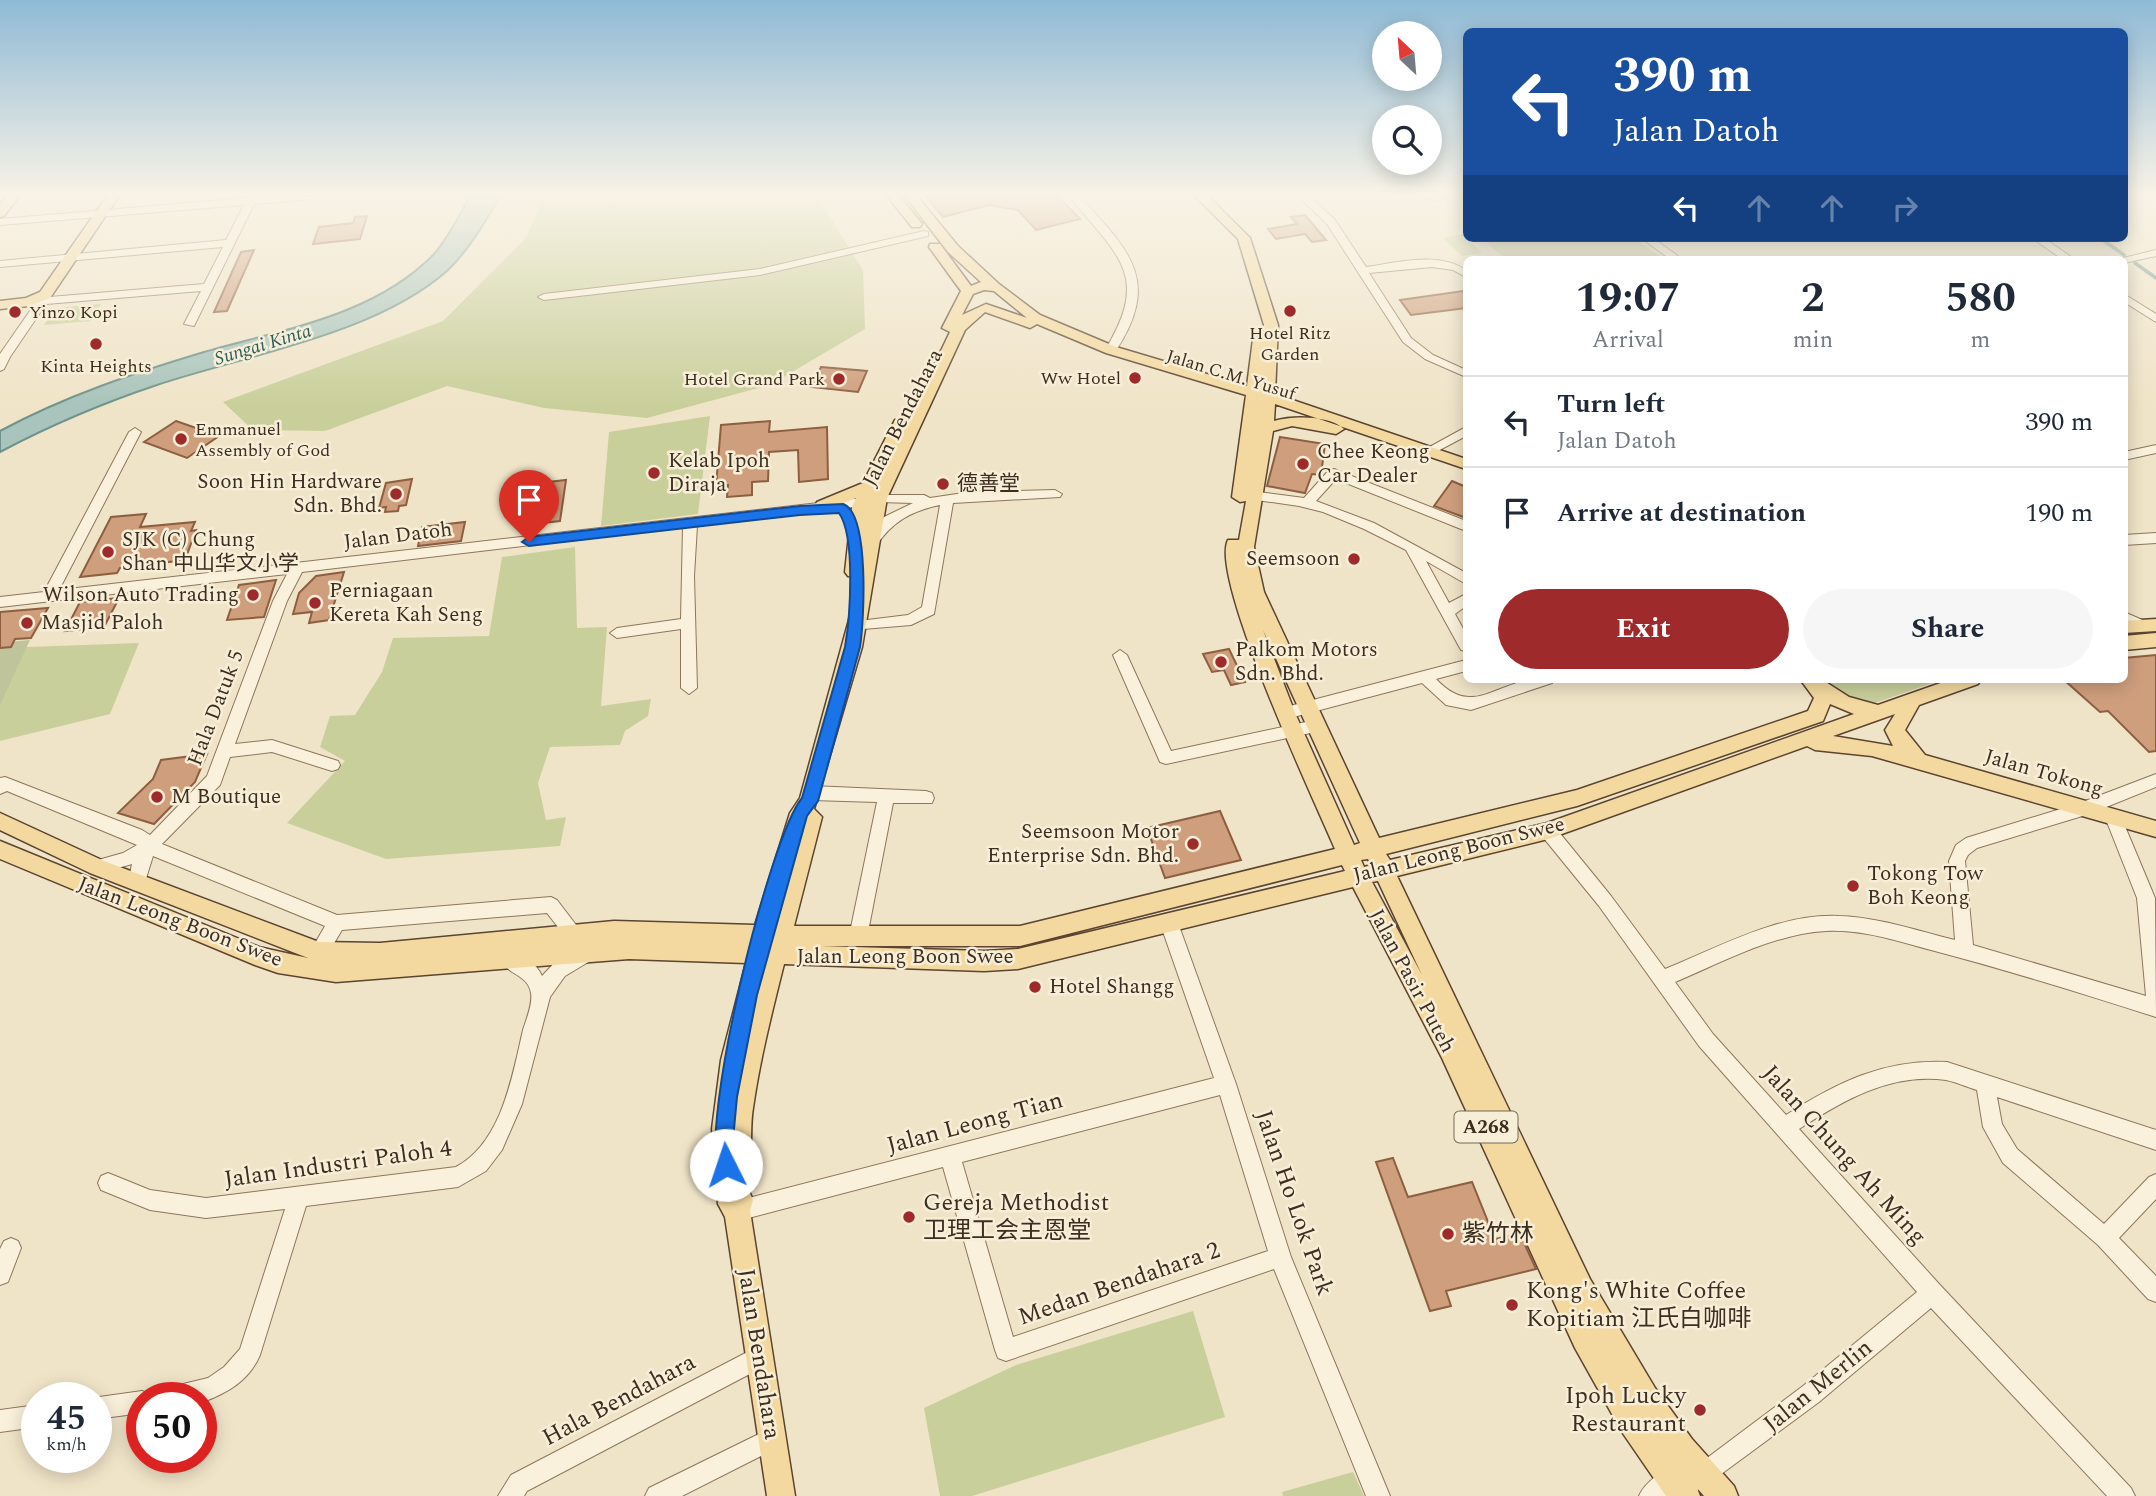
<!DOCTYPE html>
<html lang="en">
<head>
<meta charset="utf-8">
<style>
  body { margin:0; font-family:Spectral,"Noto Sans SC",serif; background:#f6f6f7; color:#1f2937; height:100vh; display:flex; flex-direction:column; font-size:26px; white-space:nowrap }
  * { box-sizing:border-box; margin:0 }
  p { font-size:23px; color:#747a83 }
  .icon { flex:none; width:38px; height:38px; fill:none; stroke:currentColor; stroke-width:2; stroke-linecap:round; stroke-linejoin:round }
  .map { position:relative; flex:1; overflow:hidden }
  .panel { position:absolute; left:1463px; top:256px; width:665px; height:427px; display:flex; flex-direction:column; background:#fff; border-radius:10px; box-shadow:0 4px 18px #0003 }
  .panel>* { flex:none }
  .guide { position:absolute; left:1463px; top:28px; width:665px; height:214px; border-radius:10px; box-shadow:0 4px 18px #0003; background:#1a4fa0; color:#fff; overflow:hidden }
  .needle { width:46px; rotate:334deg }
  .fabs { position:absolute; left:1372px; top:21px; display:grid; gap:14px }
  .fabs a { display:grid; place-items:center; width:70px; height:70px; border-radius:50%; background:#fff; box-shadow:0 4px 18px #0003; font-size:35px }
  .speed { position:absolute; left:21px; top:1382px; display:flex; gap:14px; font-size:35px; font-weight:700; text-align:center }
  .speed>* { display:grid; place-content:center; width:91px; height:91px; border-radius:50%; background:#fff; box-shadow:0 4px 18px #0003; line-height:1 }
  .speed small { font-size:18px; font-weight:400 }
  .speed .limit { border:10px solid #d22; background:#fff; color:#111 }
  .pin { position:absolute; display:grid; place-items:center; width:60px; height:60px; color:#fff; margin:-72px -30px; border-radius:50% 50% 50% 0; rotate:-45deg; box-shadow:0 0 7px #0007 }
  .pin .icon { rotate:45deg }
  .me { position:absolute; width:77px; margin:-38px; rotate:356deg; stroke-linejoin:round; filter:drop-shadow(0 0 5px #0008) }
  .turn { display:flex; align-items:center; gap:24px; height:147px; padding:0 35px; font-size:32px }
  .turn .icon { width:91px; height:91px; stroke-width:2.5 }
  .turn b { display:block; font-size:49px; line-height:60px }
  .lanes { display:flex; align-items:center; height:66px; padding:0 35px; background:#0003; justify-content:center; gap:35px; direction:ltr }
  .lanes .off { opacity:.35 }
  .eta { display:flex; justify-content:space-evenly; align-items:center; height:119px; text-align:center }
  .eta b { font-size:42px; font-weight:700; line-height:49px }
  .primary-button { display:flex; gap:14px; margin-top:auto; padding:14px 35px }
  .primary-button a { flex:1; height:80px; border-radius:42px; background:#9e2a2b; color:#fff; font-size:28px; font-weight:700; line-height:80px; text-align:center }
  .primary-button a+a { background:#f6f6f7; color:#1f2937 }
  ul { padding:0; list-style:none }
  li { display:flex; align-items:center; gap:21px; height:91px; padding:0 35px; border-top:2px solid #e0e1e3 }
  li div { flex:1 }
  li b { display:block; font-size:26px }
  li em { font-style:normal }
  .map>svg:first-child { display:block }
  .green { fill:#c9cf9b }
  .cemetery { fill:#bfc49a }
  .water { fill:#a9c4bc; stroke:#6f938a; stroke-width:2 }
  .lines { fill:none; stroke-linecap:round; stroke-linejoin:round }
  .stream { stroke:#6f938a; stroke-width:3.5 }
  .building { fill:#cf9f7d; stroke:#8d5f41; stroke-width:2 }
  .minor-casing { stroke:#8d765c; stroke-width:2 }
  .major-casing { stroke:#5b4430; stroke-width:3 }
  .minor { fill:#faf1dc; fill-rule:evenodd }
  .major { fill:#f3d9a0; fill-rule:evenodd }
  .route { fill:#1a73e8; stroke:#114b97; stroke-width:2 }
  .poi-dot { fill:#9e2a2b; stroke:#f7eed8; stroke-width:2.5 }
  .labels { text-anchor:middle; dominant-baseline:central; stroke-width:5; stroke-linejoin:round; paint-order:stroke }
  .far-poi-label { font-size:18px; fill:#3d2e20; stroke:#f7eed8; text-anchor:start }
  .far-street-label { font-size:18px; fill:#3d2e20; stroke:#f7eed8 }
  .far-water-label { font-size:19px; font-style:italic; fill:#2f5d5a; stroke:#f7eed8 }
  .shield { fill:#f7eed8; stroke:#756857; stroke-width:2 }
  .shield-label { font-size:19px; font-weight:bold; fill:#3d2e20 }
  .street-label { font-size:21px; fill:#3d2e20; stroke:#f7eed8 }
  .poi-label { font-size:21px; fill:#3d2e20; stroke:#f7eed8; text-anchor:start }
  .near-street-label { font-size:24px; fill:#3d2e20; stroke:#f7eed8 }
  .near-poi-label { font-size:24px; fill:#3d2e20; stroke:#f7eed8; text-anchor:start }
</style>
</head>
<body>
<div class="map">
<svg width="2156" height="1496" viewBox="0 0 2156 1496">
  <rect width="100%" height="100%" fill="#f0e4c8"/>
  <path class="green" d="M543,196H603L608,204L638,196H817L863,270L865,329L770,385L647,418L544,408L447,386L325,431L253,430L223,402L443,321L526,238Z
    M1463,234L1482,253L1462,256L1443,238Z
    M1481,238H1634L1660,256L1506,259Z
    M101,304L91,321L44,325L55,308Z
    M710,416L698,514L601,526L609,432Z
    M575,547L577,628L607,627L601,706L651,699L648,716L625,731L620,745L550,747L538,783L546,820L566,817L560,846L386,859L287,823L345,761L320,747L330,716L355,715L382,672L393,638L489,636L502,557Z
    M139,643L110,714L0,741V648Z
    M1818,679H1944L1872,704L1852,701Z
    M1193,1311L1225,1417L972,1496H940L924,1408L1016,1365Z
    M1353,1472L1364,1496H1283L1282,1492Z"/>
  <path class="cemetery" d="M30,640L0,705V643Z"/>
  <path class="water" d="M470,196H501C485,221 470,249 448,270C377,334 247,355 157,385C103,403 51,425 0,452V431C65,396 134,373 204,352C283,329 373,316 433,255C448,239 459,215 470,196Z"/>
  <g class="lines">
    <path class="stream" d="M2100,238L2124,255
      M2135,263L2156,278"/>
  </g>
  <path class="building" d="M926,196H1058L1080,219L1036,230L1018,210L989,205L943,217Z
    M1305,215L1326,240L1312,242L1305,234L1276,239L1268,229L1297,224L1291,217Z
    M367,216L360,239L313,244L319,227L353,223L355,217Z
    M254,250L227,311L214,312L241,252Z
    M1463,291L1466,297V308L1411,315L1400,300Z
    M821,367L867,371L858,392L811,387Z
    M176,421L219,436L187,458L144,442Z
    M770,421L769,432L827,427L828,479L799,482L798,450L769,452L768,481L752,482V495L727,497L728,485L716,486L721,425Z
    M1280,437L1325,444L1321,475L1312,474L1305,493L1267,486Z
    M412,479L406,505L399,506L398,511L385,512L386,507L379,508L386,483Z
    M566,480L560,521L524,525L531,484Z
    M1452,481L1466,487V518L1434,506Z
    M146,514L140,527L195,522L191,531L196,530L185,560L120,568L117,573L80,577L111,517Z
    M465,522L461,541L418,546L422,527Z
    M344,572L329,620L309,623L312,612L293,614L299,593L316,576Z
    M276,580L264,617L227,620L239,585Z
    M119,598L104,627L65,631L80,602Z
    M48,608L31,638L15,639L11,647L0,648V612Z
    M1229,649L1245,682L1231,685L1224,670L1212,672L1203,654Z
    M2156,655V751L2149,752L2108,711L2100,712L2063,679H2124V658Z
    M207,754L195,782L154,824L118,813L153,779L161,760Z
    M1220,811L1241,860L1165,878L1147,828Z
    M1393,1158L1408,1197L1472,1182L1495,1239L1520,1234L1536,1269L1446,1291L1451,1306L1430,1311L1376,1162Z"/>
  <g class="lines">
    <g class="minor-casing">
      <path id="minor" d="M248,196H318L313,199L254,204L194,326L184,324L201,291L46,304L10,357L4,369L0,371V354L34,305H17V301L39,298L45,295L50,297L204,284L223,247L0,267V261L226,240L244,205L0,225V219L247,198Z
        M1069,196H1079C1130,251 1162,281 1115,352L1111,353L1105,350C1152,274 1116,255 1069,196Z
        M1298,196H1309L1335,220L1366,267C1397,263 1438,251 1466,270V277L1453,270L1432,267L1369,273L1411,338L1433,355L1466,370V377L1425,359L1403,342L1327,224Z
        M1421,196H1450C1444,201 1427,201 1421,196Z
        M924,231L928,232V236L760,275L544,300L538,297L544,294L760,269Z
        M1641,238H1653L1682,259H1670Z
        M2032,238H2044L2074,259H2062Z
        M2156,250V256L2124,263V259H2119Z
        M2124,294L2156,314V322L2124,302Z
        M1466,427V436L1434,453H1426L1424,450Z
        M135,428L141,432L59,590L862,498L869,502L862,506L697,526L694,576L697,688L689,694L681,688V629L617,638L610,633L617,628L681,619L683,527L302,572L287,601L235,744L272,740L338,761L340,765L338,769L332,771L272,752L230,757L220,785L162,844L337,915L551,897L557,900L583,934L580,940L574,942L568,940L547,913L342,930L325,958L319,960L313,958L310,952L325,926L153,856L143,888L137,890L131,888L128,883L132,864L97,874L91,872L89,867L91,862L123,853L137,845L7,791L0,794V778L5,777L142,830L150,835L207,776L273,601L287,574L0,607V597L44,592L129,432Z
        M2156,445V453L2124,460V452Z
        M1334,469L1466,521V531L1336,479L1316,501L1374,523L1466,573V584L1426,561L1449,603L1466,594V606L1455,614L1466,634V651L1461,650L1406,550L1364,529L1323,512L1299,506L1243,498L1236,494L1243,490L1304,498L1329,470Z
        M1055,490L1062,494L1060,497L953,503L934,614L911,625L851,630L849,626L851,622L908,615L922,607L940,505C911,511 892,522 876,546L871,548L864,543L884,517L913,503L879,502L874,501V495H924L930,498L970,492Z
        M2156,533V543L2124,545V535Z
        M2124,612L2147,622L2149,626L2147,630L2142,631L2124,623Z
        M1120,650L1127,655L1171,751L1315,720L1320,722L1323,726L1320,730L1315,732L1166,764L1160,762L1113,655Z
        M1466,660V671L1436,679C1469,714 1489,689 1527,680C1535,678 1546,679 1555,679L1552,683L1471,710L1446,705L1422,683L1286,719L1278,713L1286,707Z
        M2156,774V787L2089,814L1977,848L1968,855L1965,861L1973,945L2146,996L2137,898L2105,817L2107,812L2113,810L2119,812L2155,898L2156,1017C2081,993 2007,970 1931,950C1897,941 1862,929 1826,931C1773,934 1723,962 1675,982L1713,1034L1786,1115C1838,1082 1884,1059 1947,1062L2156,1130V1150L1997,1097L2002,1124L2017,1149L2104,1224L2149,1177L2156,1174V1199L2119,1238L2156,1276V1302L2148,1299L2098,1245L2003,1163L1983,1127L1977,1090C1967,1087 1956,1082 1946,1080C1891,1072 1842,1101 1799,1129L1940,1285L2131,1488L2135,1496H2107L1931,1308L1819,1402L1705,1486L1697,1490L1689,1486L1687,1481L1670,1496H1639C1645,1482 1663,1470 1677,1464L1685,1468L1687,1473L1803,1386L1917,1292L1699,1046L1599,906L1542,836L1540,831L1542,826L1548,824L1554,826L1611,896L1665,969C1720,947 1779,913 1839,916C1878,917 1918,931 1955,940L1949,861L1956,845L1966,838L2080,803Z
        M812,786L926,791L932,793L934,798L932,803H893L867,937L864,943L858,945L852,943L849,937L877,802L812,800L806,798L804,793L806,788Z
        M1169,915L1175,918L1178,923L1236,1084L1291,1257L1390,1496H1366L1274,1269L1006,1361L998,1358L995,1350L943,1167L737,1221L730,1218L727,1211L730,1204L737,1201L1214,1078L1160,923L1163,918ZM1220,1095L1268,1251L1013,1337L962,1162Z
        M584,947L590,949L593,955L590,961L565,976L550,997L522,1104L502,1150L486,1171L458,1187L306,1206L260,1355C249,1381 227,1393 203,1402L201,1398H155L158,1390L208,1378L224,1367L240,1349L285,1209L206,1218L150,1210L101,1190L98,1183L101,1176L108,1173L150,1190L206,1198L456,1167C502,1142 512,1077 523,1030C526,1020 533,1004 531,993C528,974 507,975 500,959L503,953L509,951C522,956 537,963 542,976L557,960Z
        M11,1238L18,1241L21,1248L8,1282L0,1285V1249L4,1241Z
        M759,1346L767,1349L770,1357L767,1365L527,1491L524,1496H498L511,1475Z
        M142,1391L150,1394L152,1398H142V1413L96,1419V1398H92Z
        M37,1405V1427L0,1432V1410Z
        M773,1427L781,1430L784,1438L781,1446L682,1496H645L649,1488Z"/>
    </g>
    <g class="major-casing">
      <path id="major" d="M7,196H19L4,216L0,217V205Z
        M107,196H119L50,298L29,306L0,309V301L26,298L40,292Z
        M887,196H899L922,224L920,227H912Z
        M905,196H917L958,246L999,284L1040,315L1116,347L1247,386L1253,339L1263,336L1264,325L1238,239L1195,196H1208L1250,238L1278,325L1275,394L1466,459V469L1275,404L1274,421C1292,416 1329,415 1344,429L1336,434L1292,426L1273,431L1254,547L1264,592L1379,838L1577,790L1808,711L1814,698L1800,679H1821L1849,697L1878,705L1952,679H1981L1978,684L1919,705L1905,730L1925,755L2156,821V837L1872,756L1815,750L1807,746L1548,839L1397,876L1590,1279L1655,1388L1692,1439L1734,1486L1738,1496H1704L1697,1488L1700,1496H1666L1622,1432L1575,1348L1442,1058L1353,887L1018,969L984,971L784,964C772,1012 760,1059 753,1108C749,1131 754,1158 746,1179L741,1181L742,1188L749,1191L753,1200L750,1211L795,1496H767L725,1217L718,1204L712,1129L721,1060L746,963L629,959L336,982L278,973L255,965L0,859V841L259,947L308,958L90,873L0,830V813L104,861L319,942L380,943L614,921L755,925L790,813L800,798L852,609L856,577L848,576L845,572L852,507L856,498L823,511L815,506L817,502L863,483L895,420L907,422L950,332L942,328L961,291L929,247L930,244H940L971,286L981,282L948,252ZM984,290L994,291L1027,318L986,304L962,315L973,294ZM985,312L1030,328L1037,324L1106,353L1246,395L1232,497L1240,502L1246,501L1239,540H1228C1209,577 1315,802 1335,849L1020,926H794L822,817L814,809L862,647L887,498L965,330ZM1263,630L1360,843L1354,845L1295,713ZM1830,704L1854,714L1547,823L1390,860L1386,854L1577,806L1823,721ZM1895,714L1885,730L1893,746L1833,736ZM1368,859L1371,865L1364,867L1361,860ZM1342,865L1345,871L1018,949L984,951L821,946H1020ZM1378,881L1422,975L1372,882Z
        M2156,619V631L2124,633V621Z
        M2156,633V647L2124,650V636Z"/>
    </g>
    <use href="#minor" class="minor"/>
    <use href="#major" class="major"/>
  </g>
  <linearGradient id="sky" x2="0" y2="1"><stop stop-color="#8fbad6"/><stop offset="0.48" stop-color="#f8f3e6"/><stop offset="1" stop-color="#f8f3e6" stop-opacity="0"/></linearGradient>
  <rect width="2156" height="405" fill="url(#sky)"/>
  <path class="route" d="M843,504C870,513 864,622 860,647L818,801L807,816L757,995L737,1097L734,1129L736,1165L733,1172L726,1175L719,1172C699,1125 769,838 802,798L845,647C850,618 856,537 839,513L800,515L529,546L522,542L529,537L800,506Z"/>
  <g class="poi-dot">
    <circle cx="1290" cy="311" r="7"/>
    <circle cx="15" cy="312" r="7"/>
    <circle cx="96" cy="344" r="7"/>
    <circle cx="1135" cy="378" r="7"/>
    <circle cx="839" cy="379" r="7"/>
    <circle cx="181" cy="439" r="7"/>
    <circle cx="1303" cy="464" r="7"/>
    <circle cx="654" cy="473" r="7"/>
    <circle cx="943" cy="484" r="7"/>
    <circle cx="396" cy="494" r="7"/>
    <circle cx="108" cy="552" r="7"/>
    <circle cx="1354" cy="559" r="7"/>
    <circle cx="253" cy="595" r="7"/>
    <circle cx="315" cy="603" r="7"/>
    <circle cx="27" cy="623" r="7"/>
    <circle cx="1221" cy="662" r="7"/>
    <circle cx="157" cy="797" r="7"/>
    <circle cx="1193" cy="844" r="7"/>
    <circle cx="1853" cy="886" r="7"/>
    <circle cx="1035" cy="987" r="7"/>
    <circle cx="909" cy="1217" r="7"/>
    <circle cx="1448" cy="1234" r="7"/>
    <circle cx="1512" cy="1305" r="7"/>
    <circle cx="1700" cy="1410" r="7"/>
  </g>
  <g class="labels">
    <g class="far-poi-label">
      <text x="29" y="312">Yinzo Kopi</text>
      <text x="1290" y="333" text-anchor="middle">Hotel Ritz<tspan x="1290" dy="21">Garden</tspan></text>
      <text x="96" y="366" text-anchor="middle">Kinta Heights</text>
      <text x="1121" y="378" text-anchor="end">Ww Hotel</text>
      <text x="825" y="379" text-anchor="end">Hotel Grand Park</text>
      <text x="195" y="429">Emmanuel<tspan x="195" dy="21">Assembly of God</tspan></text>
    </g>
    <g class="far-street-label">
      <text transform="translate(1231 375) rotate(17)">Jalan C.M. Yusuf</text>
    </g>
    <g class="far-water-label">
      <text transform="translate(263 345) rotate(-17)">Sungai Kinta</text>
    </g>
    <rect class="shield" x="1454.5" y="1111.5" width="63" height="31" rx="5"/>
    <g class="shield-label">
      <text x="1486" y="1127">A268</text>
    </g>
    <g class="street-label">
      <text transform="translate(903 418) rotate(-63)">Jalan Bendahara</text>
      <text transform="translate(398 536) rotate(-7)">Jalan Datoh</text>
      <text transform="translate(216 708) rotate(-69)">Hala Datuk 5</text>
      <text transform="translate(2044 773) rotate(16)">Jalan Tokong</text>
      <text transform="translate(1459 850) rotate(-14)">Jalan Leong Boon Swee</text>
      <text transform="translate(180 922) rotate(21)">Jalan Leong Boon Swee</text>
      <text x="905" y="957">Jalan Leong Boon Swee</text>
      <text transform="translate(1412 981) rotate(62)">Jalan Pasir Puteh</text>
    </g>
    <g class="poi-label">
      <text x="1317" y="452">Chee Keong<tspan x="1317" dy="24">Car Dealer</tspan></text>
      <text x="668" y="461">Kelab Ipoh<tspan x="668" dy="24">Diraja</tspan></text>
      <text x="382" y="482" text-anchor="end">Soon Hin Hardware<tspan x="382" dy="24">Sdn. Bhd.</tspan></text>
      <text x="957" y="484">德善堂</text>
      <text x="122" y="540">SJK (C) Chung<tspan x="122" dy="24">Shan 中山华文小学</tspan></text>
      <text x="1340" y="559" text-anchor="end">Seemsoon</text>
      <text x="329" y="591">Perniagaan<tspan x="329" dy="24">Kereta Kah Seng</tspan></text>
      <text x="239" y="595" text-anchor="end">Wilson Auto Trading</text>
      <text x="41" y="623">Masjid Paloh</text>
      <text x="1235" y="650">Palkom Motors<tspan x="1235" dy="24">Sdn. Bhd.</tspan></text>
      <text x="171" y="797">M Boutique</text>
      <text x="1179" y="832" text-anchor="end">Seemsoon Motor<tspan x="1179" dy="24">Enterprise Sdn. Bhd.</tspan></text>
      <text x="1867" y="874">Tokong Tow<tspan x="1867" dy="24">Boh Keong</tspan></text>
      <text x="1049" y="987">Hotel Shangg</text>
    </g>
    <g class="near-street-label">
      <text transform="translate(975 1123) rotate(-15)">Jalan Leong Tian</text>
      <text transform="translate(1844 1155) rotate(48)">Jalan Chung Ah Ming</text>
      <text transform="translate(338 1164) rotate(-8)">Jalan Industri Paloh 4</text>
      <text transform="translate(1294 1203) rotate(71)">Jalan Ho Lok Park</text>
      <text transform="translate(1119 1284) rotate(-19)">Medan Bendahara 2</text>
      <text transform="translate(759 1354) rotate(81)">Jalan Bendahara</text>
      <text transform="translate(1818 1386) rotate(-39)">Jalan Merlin</text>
      <text transform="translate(619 1400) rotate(-28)">Hala Bendahara</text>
    </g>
    <g class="near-poi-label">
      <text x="923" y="1203">Gereja Methodist<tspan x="923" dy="28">卫理工会主恩堂</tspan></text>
      <text x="1462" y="1234">紫竹林</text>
      <text x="1526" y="1291">Kong's White Coffee<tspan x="1526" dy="28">Kopitiam 江氏白咖啡</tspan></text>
      <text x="1686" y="1396" text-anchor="end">Ipoh Lucky<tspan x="1686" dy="28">Restaurant</tspan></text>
    </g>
  </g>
</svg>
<div class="fabs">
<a><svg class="needle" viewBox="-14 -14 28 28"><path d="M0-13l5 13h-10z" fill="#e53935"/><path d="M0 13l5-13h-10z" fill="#747a83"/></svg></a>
<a><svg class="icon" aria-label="search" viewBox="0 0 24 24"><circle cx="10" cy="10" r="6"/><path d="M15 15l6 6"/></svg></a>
</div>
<div class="speed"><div>45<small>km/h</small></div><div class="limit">50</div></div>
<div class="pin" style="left:529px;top:542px;background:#d93025"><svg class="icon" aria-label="arrive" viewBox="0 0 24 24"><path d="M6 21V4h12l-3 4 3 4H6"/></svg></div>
<svg class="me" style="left:726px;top:1165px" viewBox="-20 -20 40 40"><circle r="19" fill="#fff"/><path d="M0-13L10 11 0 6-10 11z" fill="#1a73e8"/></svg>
<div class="guide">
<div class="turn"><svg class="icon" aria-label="left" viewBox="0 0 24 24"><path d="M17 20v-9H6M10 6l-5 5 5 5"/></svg><div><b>390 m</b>Jalan Datoh</div></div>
<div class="lanes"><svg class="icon" aria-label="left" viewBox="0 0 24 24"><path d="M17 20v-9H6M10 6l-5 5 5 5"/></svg><svg class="icon off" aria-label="ahead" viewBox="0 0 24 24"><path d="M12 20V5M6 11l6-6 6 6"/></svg><svg class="icon off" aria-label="ahead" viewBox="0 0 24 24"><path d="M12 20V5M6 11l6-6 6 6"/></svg><svg class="icon off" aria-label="right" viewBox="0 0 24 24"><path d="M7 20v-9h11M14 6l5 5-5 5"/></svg></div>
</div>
<section class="panel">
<div class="eta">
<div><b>19:07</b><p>Arrival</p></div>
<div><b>2</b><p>min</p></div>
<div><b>580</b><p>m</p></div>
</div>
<ul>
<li><svg class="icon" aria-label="left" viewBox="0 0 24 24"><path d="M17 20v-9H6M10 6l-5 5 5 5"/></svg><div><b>Turn left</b><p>Jalan Datoh</p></div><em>390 m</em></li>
<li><svg class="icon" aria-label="arrive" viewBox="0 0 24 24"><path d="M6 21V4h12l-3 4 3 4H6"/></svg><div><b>Arrive at destination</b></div><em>190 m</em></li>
</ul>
<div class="primary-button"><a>Exit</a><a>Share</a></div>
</section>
</div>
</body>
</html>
